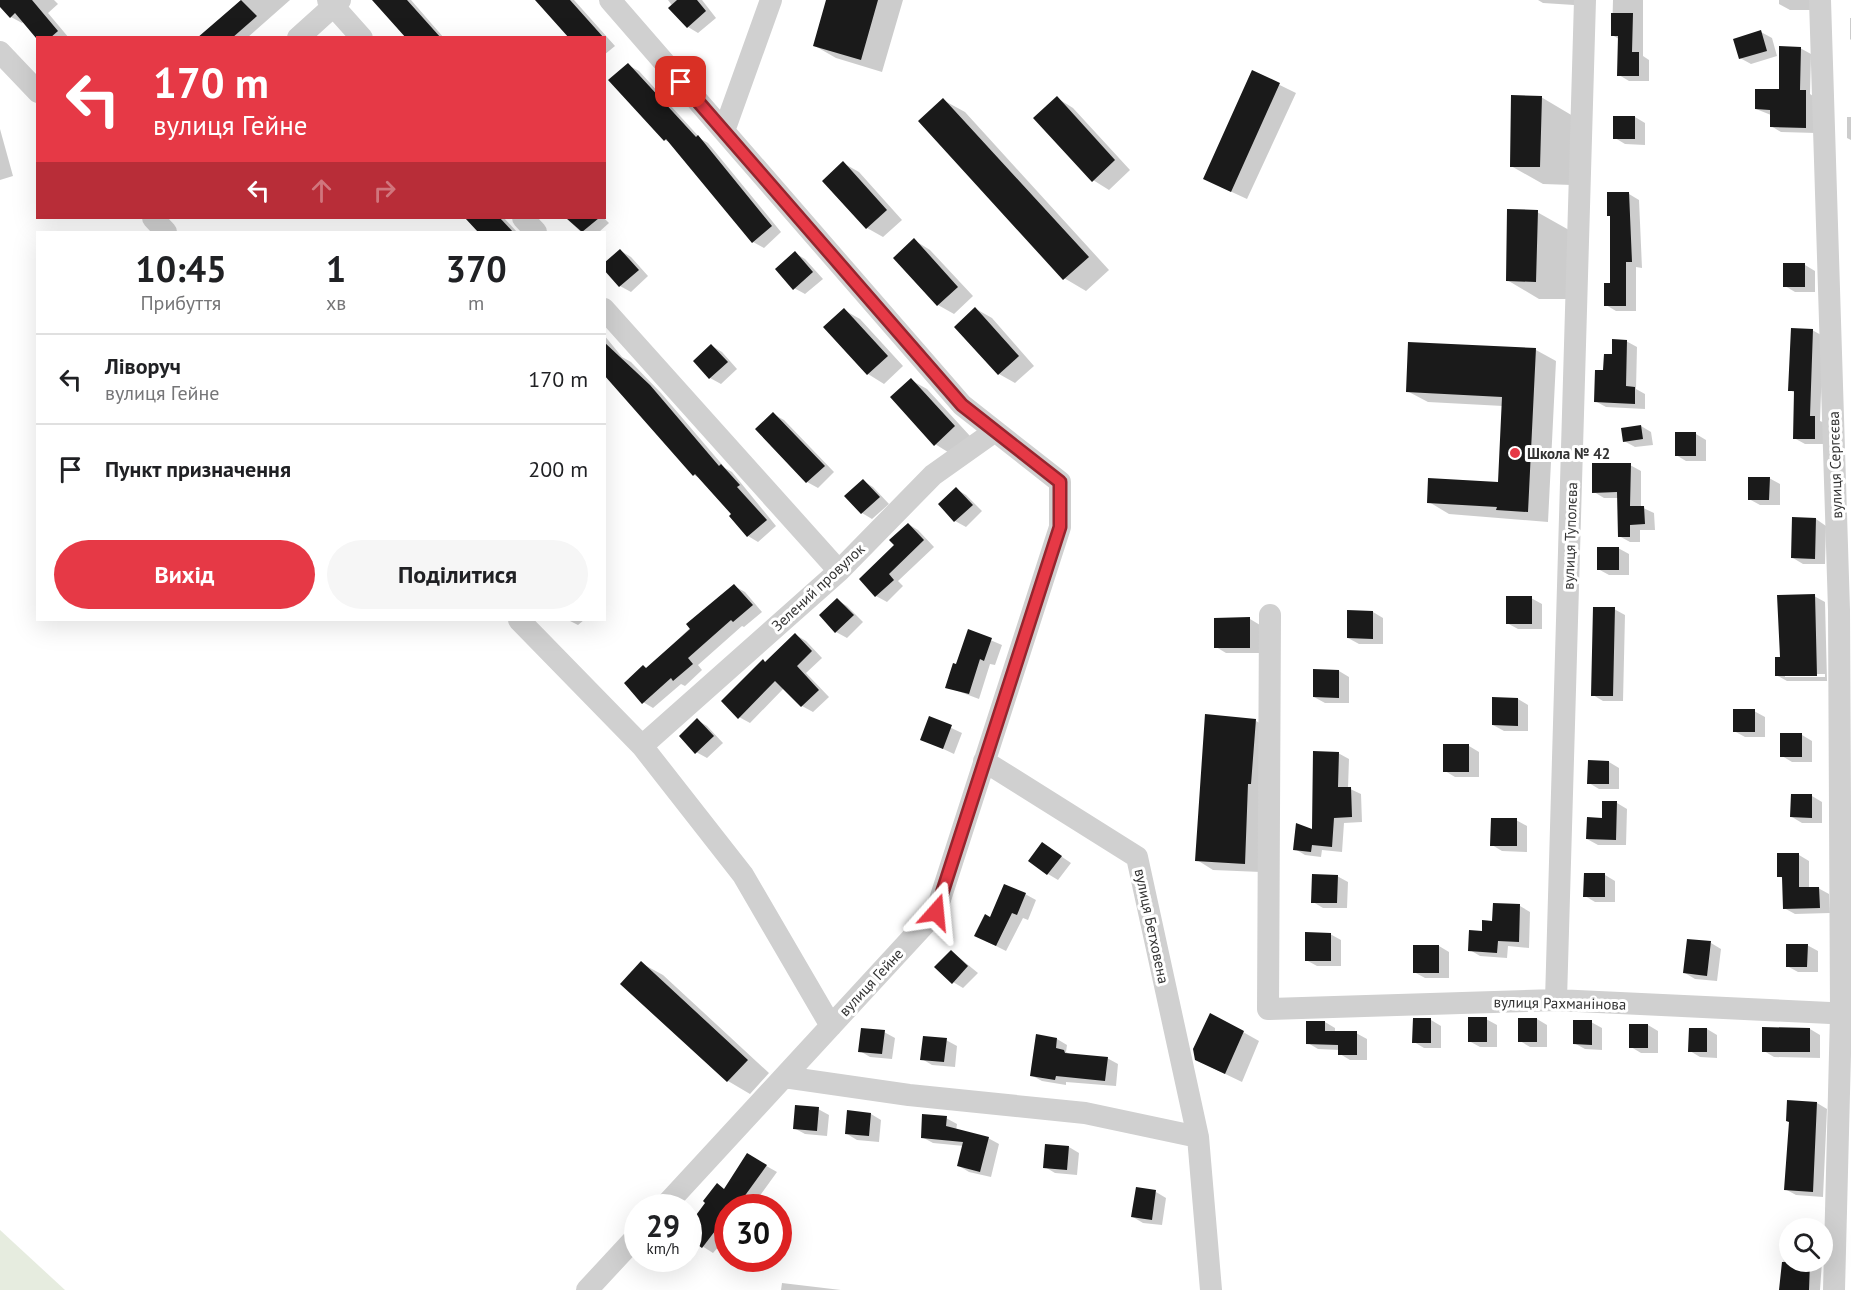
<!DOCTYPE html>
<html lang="uk">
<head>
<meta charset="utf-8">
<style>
  body { margin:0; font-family:"PT Sans",sans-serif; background:#f6f6f6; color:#202124; height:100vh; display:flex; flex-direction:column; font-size:22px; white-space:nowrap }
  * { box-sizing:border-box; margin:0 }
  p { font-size:20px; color:#757577 }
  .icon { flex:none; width:33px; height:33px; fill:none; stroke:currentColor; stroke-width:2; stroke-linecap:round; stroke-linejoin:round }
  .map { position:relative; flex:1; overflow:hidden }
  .panel { position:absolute; left:36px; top:231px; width:570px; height:390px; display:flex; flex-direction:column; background:#fff; border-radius:0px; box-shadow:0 6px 24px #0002 }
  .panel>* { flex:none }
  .top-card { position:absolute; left:36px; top:36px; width:570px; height:183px; border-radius:0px; box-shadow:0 6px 24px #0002; background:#e63946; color:#fff; overflow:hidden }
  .controls { position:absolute; left:1779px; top:1218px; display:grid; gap:12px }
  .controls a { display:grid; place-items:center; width:54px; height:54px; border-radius:50%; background:#fff; box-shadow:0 6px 24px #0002; font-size:30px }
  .speed { position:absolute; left:624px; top:1194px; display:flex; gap:12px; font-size:30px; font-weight:700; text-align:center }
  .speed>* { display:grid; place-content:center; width:78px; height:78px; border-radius:50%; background:#fff; box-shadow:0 6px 24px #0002; line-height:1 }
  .speed small { font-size:15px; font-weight:400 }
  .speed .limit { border:9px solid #d22; background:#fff; color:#111 }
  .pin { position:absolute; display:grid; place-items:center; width:51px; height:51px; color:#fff; margin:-26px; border-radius:12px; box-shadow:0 3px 9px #0006 }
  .me { position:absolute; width:66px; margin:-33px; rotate:18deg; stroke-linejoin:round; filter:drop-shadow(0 0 4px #0008) }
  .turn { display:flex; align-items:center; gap:21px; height:126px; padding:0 18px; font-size:27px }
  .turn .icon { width:78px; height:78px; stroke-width:2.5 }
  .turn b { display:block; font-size:42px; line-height:51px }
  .lanes { display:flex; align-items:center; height:57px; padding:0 18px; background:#0003; justify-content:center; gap:30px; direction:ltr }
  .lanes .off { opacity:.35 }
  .eta { display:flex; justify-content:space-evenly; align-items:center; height:102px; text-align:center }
  .eta b { font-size:36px; font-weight:700; line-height:42px }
  .action { display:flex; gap:12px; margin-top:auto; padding:12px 18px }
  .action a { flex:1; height:69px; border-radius:36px; background:#e63946; color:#fff; font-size:24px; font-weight:700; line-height:69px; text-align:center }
  .action a+a { background:#f6f6f6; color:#202124 }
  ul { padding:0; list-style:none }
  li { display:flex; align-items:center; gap:18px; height:90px; padding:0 18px; border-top:2px solid #e0e0e0 }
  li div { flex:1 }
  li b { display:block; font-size:22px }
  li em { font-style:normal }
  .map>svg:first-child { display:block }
  .green { fill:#e6ecdf }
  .shadow { fill:#0003; fill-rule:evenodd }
  .building { fill:#1a1a1a }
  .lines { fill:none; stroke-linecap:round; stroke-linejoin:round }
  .minor { stroke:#d0d0d0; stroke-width:22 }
  .route-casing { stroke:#96252e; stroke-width:15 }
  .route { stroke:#e63946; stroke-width:10 }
  .poi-dot { fill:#e63946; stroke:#fff; stroke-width:2 }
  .labels { text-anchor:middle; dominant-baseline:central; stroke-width:6; stroke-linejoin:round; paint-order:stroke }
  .poi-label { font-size:15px; font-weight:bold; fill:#333; stroke:#fff; text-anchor:start }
  .street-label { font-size:15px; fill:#333; stroke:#fff }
</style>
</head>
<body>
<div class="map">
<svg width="1851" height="1290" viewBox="0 0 1851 1290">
  <rect width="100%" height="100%" fill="#fff"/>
  <path class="green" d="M0,1230L65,1290H0Z"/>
  <path class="shadow" d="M2,0H54L58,4L48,13L69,38H39L24,21L22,23L11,17L0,5Z
    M241,0H290L247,38H199Z
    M377,0H411L444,38H407Z
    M537,0H574L615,46L604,55V38H571Z
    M668,0H702L716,18L698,33L688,27Z
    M828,0H903L882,72L836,58L815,46Z
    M1538,0H1575L1574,5L1543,3Z
    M1613,0H1643V56L1649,60V81H1629L1619,75V39L1612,35Z
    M1779,0H1810V10H1790L1779,4Z
    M1850,18H1851V40L1850,39Z
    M1761,32L1772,38L1777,56L1751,64L1740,58Z
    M1800,48L1811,54L1810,94L1816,98V133L1781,132L1771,126V115L1756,109L1780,91Z
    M628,65L639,71L701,139L708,143L781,232L764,248L753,242L671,143L665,140Z
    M1253,72L1296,93L1247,199L1221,187Z
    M1541,97L1573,116L1572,185L1543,184L1511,166Z
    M1057,98L1073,108L1130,170L1109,190L1093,180Z
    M943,100L965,112L1109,270L1086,291L1064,278Z
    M1635,117L1645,123V145L1625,144L1615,138Z
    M1847,117H1851V140L1847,138Z
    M0,129L13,176L0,180Z
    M843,163L859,172L902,220L883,237L867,228Z
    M1629,194L1639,200L1642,268L1636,267V311H1616L1606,305Z
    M1537,212L1569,230L1568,299H1539L1507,280Z
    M467,218H504L517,232H480Z
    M566,218H604L609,223L599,232H581Z
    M914,240L930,250L973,296L954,314L938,305Z
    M621,251L631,257L648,276L631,292L620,286L604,268Z
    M795,253L805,259L823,279L805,294L794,288Z
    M1805,265L1815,271V292H1795L1785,286Z
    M976,309L992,318L1034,366L1015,383L999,374Z
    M844,310L860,319L903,366L884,384L868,374Z
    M1812,330L1823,336L1820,421L1825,423V444H1805L1794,438L1795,393L1790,390Z
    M604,335L622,357L631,362L661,393L725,468L732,472L776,526L758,542L748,536L733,514L701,479L694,475L604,372Z
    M1626,341L1637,347L1636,389L1645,394V409L1606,407L1595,401L1613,356Z
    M1410,343L1536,350L1556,361L1548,522L1449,514L1429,502L1499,483L1503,406L1428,402L1407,391Z
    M712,346L722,352L737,369L721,384L710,378L695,361Z
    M911,380L927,389L970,436L951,454L935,444Z
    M773,414L784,420L834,472L818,488L807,482L757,429Z
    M1641,426L1651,432L1653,445L1635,447L1624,441Z
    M1676,434H1696L1706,440V461H1686L1676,455Z
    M1630,465L1641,471V507L1654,513L1655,530H1640V542H1630L1619,536L1618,498H1604L1594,492Z
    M1769,478L1780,484V505H1760L1749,499Z
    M863,481L873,487L889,504L872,519L862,513L847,496Z
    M956,489L966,495L982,511L966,527L955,521L940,504Z
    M1816,519L1826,526L1825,564H1803L1793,558Z
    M908,524L918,530L934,547L898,581L903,586L887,602L876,596L861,579L896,545Z
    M1618,548L1629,554V575H1609L1598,569Z
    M734,586L745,592L762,612L744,627L742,626L698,665L702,670L685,686L681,684L653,708L643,702L647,669Z
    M1814,596L1825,602L1827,681H1787L1776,675L1781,658ZM1785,674H1825V677H1785Z
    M1531,598L1542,604V629H1518L1507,623Z
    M837,600L847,606L863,622L847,638L836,632Z
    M1614,609L1625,615L1623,701H1603L1593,695Z
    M1373,612L1383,618V644H1359L1348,638Z
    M1250,619L1260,625V653H1226L1216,647Z
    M568,620H584L578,625Z
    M969,631L1002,645L995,665L990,664L979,699L947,687Z
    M796,635L806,641L822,658L806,673L829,697L813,712L802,706L784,688L750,723L739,717L767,663Z
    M1339,671L1349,677V703H1325L1314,697Z
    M1518,699L1528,705V731H1504L1493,725Z
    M1754,711L1765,717V737H1745L1734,731Z
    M930,718L962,733L954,754L922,739Z
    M697,720L707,726L723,743L707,758L696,752Z
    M1256,721L1272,730L1261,872L1213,870L1197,860Z
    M1802,735L1812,741V762H1792L1782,756Z
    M1469,746L1479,752V777H1455L1445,771Z
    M1338,753L1349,759L1348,788L1361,794L1362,822L1344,823L1342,852L1322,850L1321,857L1305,855L1295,849L1313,831Z
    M1609,762L1619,768V789H1599L1589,783Z
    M1812,796L1822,802V823H1802L1792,817Z
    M1617,803L1627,809L1626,845H1598L1587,839Z
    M1516,820L1527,826V852L1502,851L1492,845Z
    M1043,844L1071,863L1058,880L1048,874Z
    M1799,855L1809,861V888H1818L1829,894L1830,913L1795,914L1784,908L1783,878L1779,876Z
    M1605,875L1615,881V902H1595L1585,896Z
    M1337,876L1348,882L1347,908H1323L1313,902Z
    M1025,894L1036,900L1028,920L1023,918L1006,951L986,941Z
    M1494,904L1520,906L1530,912L1529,948L1508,946L1507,958L1480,956L1470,950L1493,922Z
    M1330,934L1341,940V966H1317L1306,960Z
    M1711,943L1721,949L1717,981L1695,979L1685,973Z
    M1807,945L1818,951V972H1798L1787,966Z
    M1439,946L1449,952V978H1425L1414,972Z
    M951,951L978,973L963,988L953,982Z
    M641,963L663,975L769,1073L750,1094L728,1081L622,984Z
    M1486,1019L1497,1025V1047H1480L1469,1041Z
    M1537,1019L1547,1025V1047H1530L1520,1041Z
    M1431,1020L1441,1026V1048H1424L1414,1042Z
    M1325,1022L1335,1028V1032L1356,1033L1367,1039V1060H1350L1340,1054V1050L1318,1049L1308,1043Z
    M1591,1022L1602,1028V1050L1585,1049L1574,1043Z
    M1631,1025H1648L1658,1031V1053H1641L1631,1047Z
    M1707,1029L1717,1035V1058L1700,1057L1690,1051Z
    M1810,1029L1820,1035V1058L1774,1057L1764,1051Z
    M884,1032L895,1038L892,1059L870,1057L860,1051Z
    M1243,1032L1259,1041L1242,1082L1196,1060Z
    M1057,1039L1067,1045L1066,1052L1072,1055L1107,1058L1118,1064L1116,1086L1066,1082V1085L1042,1081L1031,1075Z
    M946,1040L957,1046L955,1067L932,1065L922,1059Z
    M1817,1103L1827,1109L1823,1197L1796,1195L1785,1189Z
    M818,1109L829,1115L827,1136L805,1134L794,1128Z
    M871,1114L881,1120L879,1142L857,1140L847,1134Z
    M946,1118L957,1124L956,1131L988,1138L999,1144L991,1177L969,1172L959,1166L964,1146L933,1143L922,1137Z
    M1069,1147L1079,1153L1077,1175L1055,1173L1045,1167Z
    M747,1155L777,1172L751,1208H728V1236L713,1253L688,1237L725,1190Z
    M1156,1192L1166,1198L1162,1225L1143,1223L1133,1217Z
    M1785,1243H1790V1262H1822L1820,1290H1781Z
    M782,1283L841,1290H781Z"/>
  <path class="building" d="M0,0H32L58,31L50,38H36L15,13L10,18L0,7Z
    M241,0L257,16L232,38H197Z
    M372,0H407L441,38H406Z
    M535,0H570L604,38H569Z
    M677,0H697L706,11L687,28L668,8Z
    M826,0H878L861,60L813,46Z
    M1611,13H1633L1632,52H1639V76H1617L1618,36H1611Z
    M1761,30L1767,51L1739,59L1733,39Z
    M1779,46L1801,47L1800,90H1806V128L1770,127V110L1755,109V89H1779Z
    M628,63L696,137L698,135L772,226L752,243L666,139L664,141L608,80Z
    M1252,70L1280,83L1231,192L1203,179Z
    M1511,95L1542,96L1540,167H1510Z
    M1057,96L1115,160L1092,182L1033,118Z
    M943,98L1089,257L1063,280L918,121Z
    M1613,116H1635V139H1613Z
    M843,161L887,210L866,229L822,181Z
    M1607,192H1629L1632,262H1626V306H1604V283H1610V216H1607Z
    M1507,209L1538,210L1536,282L1506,281Z
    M465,218H500L513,232H478Z
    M566,218H599L582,232Z
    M914,238L958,287L937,306L893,258Z
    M620,249L639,270L619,287L604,270V263Z
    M795,251L813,272L793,290L775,269Z
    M1783,263H1805V287H1783Z
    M975,307L1019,356L998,375L954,327Z
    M844,308L888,356L867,375L823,327Z
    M1791,328L1813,329L1810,416H1815V439H1793L1794,391H1788Z
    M1612,339L1627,340L1626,386L1635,387V404L1594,402L1595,370H1603L1604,354H1612Z
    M604,342L650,385L719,466L721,464L740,485L737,487L767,520L747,537L729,516L731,514L695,474L693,476L604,375Z
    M1408,342L1536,348L1528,512L1496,510L1497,507L1427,503L1428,478L1498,482L1502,397L1406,392Z
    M711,344L728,362L709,379L693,361Z
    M911,378L955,426L934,446L890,397Z
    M773,412L825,466L806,483L755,429Z
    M1641,425L1643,439L1623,442L1621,428Z
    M1675,432H1696V456H1675Z
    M1592,463H1631L1630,506H1644L1645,524L1630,525V537H1618L1617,492L1592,493Z
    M1748,477H1770L1769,500H1748Z
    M863,479L880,497L861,514L844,496Z
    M956,487L973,505L954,522L938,504Z
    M1792,517L1816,518L1815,559L1791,558Z
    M908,523L924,540L889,574L894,580L875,597L859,579L894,545L889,540Z
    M1597,547H1619V570H1597Z
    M734,584L753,605L733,622L731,620L688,658L693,664L673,681L671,678L642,704L624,683L643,665L646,668L690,629L686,624Z
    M1815,594L1817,676H1775V657H1780L1777,595Z
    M1506,596H1532V624H1506Z
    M837,598L854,615L835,633L819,615Z
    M1593,607H1615L1613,696H1591Z
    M1347,610L1373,611V639L1347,638Z
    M1250,617V648H1214V618Z
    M968,629L992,638L984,661L980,659L969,694L945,688L953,663L956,664Z
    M795,633L812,651L797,666L819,690L801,707L775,681L738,719L721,701L763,659L765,662Z
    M1313,669L1339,670V698L1313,697Z
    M1492,697L1518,698V726L1492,725Z
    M1733,709H1755V732H1733Z
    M1205,714L1256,719L1251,784H1248L1245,864L1195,861Z
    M929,716L952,725L943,749L920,740Z
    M697,718L714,736L695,754L679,736Z
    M1780,733H1802V757H1780Z
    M1443,744H1469V772H1443Z
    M1313,751L1339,752L1338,787H1351L1352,817L1334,818L1332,847L1312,845L1311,852L1293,850L1296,823L1312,829Z
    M1588,760L1609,761V784H1587Z
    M1791,794H1812V818L1790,817Z
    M1602,801H1617L1616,840L1586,839L1587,817L1602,818Z
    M1491,818H1517V846H1490Z
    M1042,842L1062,856L1047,875L1028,861Z
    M1777,853H1799V887H1819L1820,908L1783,909L1782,877H1777Z
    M1584,873H1605V897H1583Z
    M1312,874L1338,875L1337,903H1311Z
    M1004,884L1026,893L1017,915L1012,913L996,946L974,936L985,914L990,917Z
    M1493,903L1520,904L1519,942L1498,941L1497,953L1468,951L1469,930L1482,931V920L1492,921Z
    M1305,932L1331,933V961H1305Z
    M1687,939L1711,941L1707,976L1683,973Z
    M1786,944H1808L1807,967H1786Z
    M1413,945H1439V973H1413Z
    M951,950L968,966L952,984L934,967Z
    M641,961L748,1060L727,1082L620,984Z
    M1210,1013L1244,1031L1225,1074L1195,1060L1193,1049Z
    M1468,1017H1487V1042H1468Z
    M1413,1018H1431V1043H1412Z
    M1518,1018H1537V1042H1518Z
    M1573,1020H1592V1045L1573,1044Z
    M1306,1021H1325V1031H1357V1055H1338V1045L1306,1044Z
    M1629,1024H1648V1048H1629Z
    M1762,1027L1810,1028V1052H1762Z
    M861,1028L885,1030L882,1054L858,1052Z
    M1689,1028H1707V1052H1688Z
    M1036,1034L1057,1038L1056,1048L1064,1050L1065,1053L1108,1057L1105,1081L1056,1076L1055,1080L1030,1076Z
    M923,1036L947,1038L944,1062L920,1060Z
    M1787,1100L1817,1102L1813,1192L1784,1190L1789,1122L1786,1121Z
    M795,1105L819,1107L817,1131L793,1129Z
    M847,1110L871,1113L869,1136L845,1134Z
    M922,1114L947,1116L946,1126L989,1137L980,1172L957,1166L963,1142L921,1138Z
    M1045,1144L1069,1146L1067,1170L1043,1168Z
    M747,1153L767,1165L736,1208H728V1214L702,1248L688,1238V1226L705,1203L703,1201L717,1183L724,1189Z
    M1136,1187L1156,1190L1152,1220L1131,1217Z
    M1782,1262H1810L1809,1290H1779Z"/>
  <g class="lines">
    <path class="minor" d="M328,0L362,38
      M610,0L962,405L1060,482V527L936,912L663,1208
      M1820,0L1839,610L1841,1014L1834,1290
      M298,38L340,0
      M0,52L38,92
      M724,131L771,0
      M153,218L166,232
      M523,218L536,232
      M604,309L839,571
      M1270,615L1268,1009L1556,1000L1851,1014
      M519,620L642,746L743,875L831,1026
      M642,746L839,571L933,475L995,431
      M984,761L1137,857L1198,1137L1211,1290
      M1556,1000L1585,0
      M784,1077L909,1095L1085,1113L1198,1137
      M587,1290L638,1235"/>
  </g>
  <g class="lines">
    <g class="route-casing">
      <path id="route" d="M681,82L962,405L1060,482V527L936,912"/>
    </g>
    <use href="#route" class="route"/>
  </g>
  <circle class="poi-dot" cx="1515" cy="453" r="6"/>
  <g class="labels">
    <g class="poi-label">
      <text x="1527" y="453">Школа № 42</text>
    </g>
    <g class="street-label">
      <text transform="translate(1835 465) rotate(-92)">вулиця Сергєєва</text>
      <text transform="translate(1570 536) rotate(-88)">вулиця Туполєва</text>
      <text transform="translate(818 587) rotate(-43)">Зелений провулок</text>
      <text transform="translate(1152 926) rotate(78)">вулиця Бетховена</text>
      <text transform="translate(871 982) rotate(-47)">вулиця Гейне</text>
      <text transform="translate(1560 1003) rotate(1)">вулиця Рахманінова</text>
    </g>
  </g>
</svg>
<div class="controls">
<a><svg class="icon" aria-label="search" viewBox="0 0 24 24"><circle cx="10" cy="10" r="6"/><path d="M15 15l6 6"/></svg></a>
</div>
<div class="speed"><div>29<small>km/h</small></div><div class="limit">30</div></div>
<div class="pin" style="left:681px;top:82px;background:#d93025"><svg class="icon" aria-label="arrive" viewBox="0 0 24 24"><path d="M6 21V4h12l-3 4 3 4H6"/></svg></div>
<svg class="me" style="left:936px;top:912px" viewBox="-20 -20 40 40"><path d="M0-17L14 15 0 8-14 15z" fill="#e63946" stroke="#fff" stroke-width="4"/></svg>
<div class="top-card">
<div class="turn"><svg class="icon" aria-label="left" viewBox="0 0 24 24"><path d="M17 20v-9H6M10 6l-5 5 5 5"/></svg><div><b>170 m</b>вулиця Гейне</div></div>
<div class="lanes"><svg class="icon" aria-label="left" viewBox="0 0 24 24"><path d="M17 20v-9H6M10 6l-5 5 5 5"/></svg><svg class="icon off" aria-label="ahead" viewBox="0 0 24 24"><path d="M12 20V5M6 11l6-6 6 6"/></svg><svg class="icon off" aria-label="right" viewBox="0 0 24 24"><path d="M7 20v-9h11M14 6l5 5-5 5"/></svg></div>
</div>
<section class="panel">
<div class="eta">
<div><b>10:45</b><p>Прибуття</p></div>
<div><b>1</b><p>хв</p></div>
<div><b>370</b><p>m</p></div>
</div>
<ul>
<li><svg class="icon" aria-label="left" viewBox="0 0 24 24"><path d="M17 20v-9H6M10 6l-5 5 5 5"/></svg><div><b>Ліворуч</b><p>вулиця Гейне</p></div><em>170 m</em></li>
<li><svg class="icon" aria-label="arrive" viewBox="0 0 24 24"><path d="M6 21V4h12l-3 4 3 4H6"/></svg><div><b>Пункт призначення</b></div><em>200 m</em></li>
</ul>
<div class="action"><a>Вихід</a><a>Поділитися</a></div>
</section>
</div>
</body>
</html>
